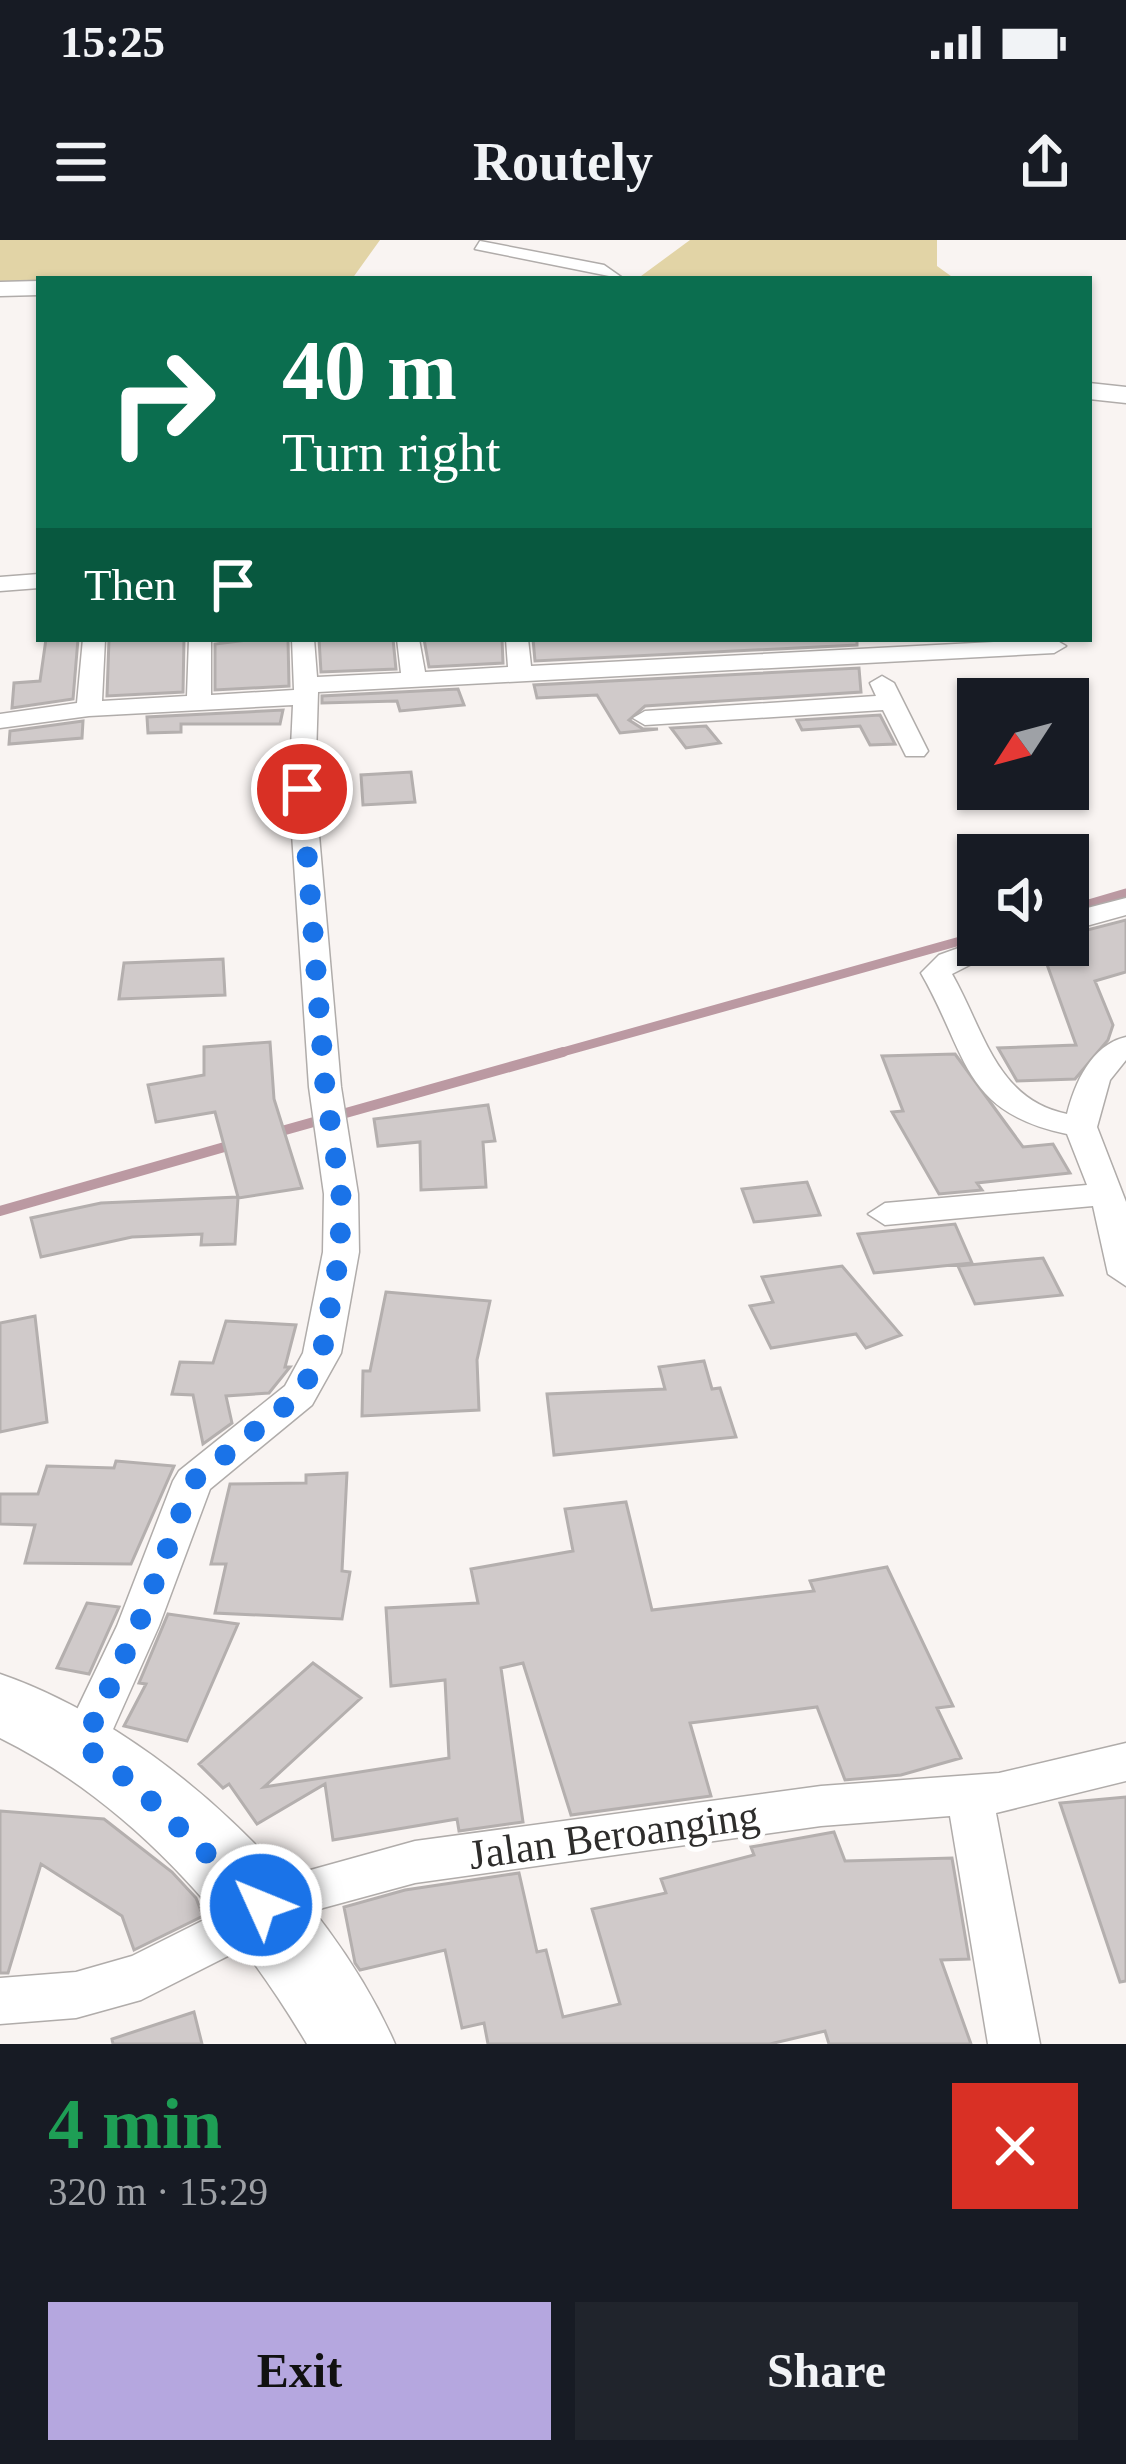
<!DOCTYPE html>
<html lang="en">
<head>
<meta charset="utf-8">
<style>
  body { margin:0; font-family:Georgia,serif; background:#20242c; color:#f1f3f6; height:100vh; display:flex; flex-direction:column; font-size:45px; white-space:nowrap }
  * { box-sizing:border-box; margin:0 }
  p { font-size:39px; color:#9ea1a6 }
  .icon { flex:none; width:66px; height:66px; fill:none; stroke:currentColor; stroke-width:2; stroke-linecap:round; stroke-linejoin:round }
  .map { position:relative; height:1804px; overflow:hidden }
  .drawer { display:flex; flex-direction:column; background:#171b24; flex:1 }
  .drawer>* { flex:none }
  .guide { position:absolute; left:36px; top:36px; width:1056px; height:366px; border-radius:0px; box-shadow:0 3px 9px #0004; background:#0b6e4f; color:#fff; overflow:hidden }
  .needle { width:78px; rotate:234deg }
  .tools { position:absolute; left:957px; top:438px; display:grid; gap:24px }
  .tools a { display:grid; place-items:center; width:132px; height:132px; border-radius:0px; background:#171b24; box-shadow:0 3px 9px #0004; font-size:60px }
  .pin { position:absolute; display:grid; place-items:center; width:102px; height:102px; color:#fff; margin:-51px; border:6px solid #fff; border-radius:50%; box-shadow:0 3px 12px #0007 }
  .me { position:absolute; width:132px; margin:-66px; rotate:314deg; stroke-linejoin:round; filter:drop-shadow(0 0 9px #0008) }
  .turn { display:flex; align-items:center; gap:42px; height:252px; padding:0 48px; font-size:54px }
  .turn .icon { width:156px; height:156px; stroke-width:2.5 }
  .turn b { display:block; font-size:84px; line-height:102px }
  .then { display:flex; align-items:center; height:114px; padding:0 48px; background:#0003; gap:24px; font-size:45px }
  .round { display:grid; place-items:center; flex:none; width:126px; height:126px; border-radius:0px; background:#20242c }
  .overview { display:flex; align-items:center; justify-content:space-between; height:204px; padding:0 48px }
  h1 { font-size:72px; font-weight:800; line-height:90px; color:#1e9e55 }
  .primary-button { display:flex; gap:24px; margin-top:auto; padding:24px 48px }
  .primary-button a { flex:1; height:138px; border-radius:0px; background:#b5a7df; color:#111; font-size:48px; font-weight:800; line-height:138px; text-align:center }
  .primary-button a+a { background:#20242c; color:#f1f3f6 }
  .status { display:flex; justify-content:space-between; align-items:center; height:84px; padding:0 60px; background:#171b24; direction:ltr }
  .status svg { height:33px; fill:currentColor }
  header { display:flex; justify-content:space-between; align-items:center; height:156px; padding:0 48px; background:#171b24; font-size:54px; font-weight:800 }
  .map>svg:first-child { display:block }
  .green { fill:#e2d4a6 }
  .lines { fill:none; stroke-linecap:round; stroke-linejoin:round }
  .stream-far1 { stroke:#bb99a2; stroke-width:9 }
  .stream { stroke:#bb99a2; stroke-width:10 }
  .building { fill:#d0caca; stroke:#b4afae; stroke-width:3 }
  .street-casing { stroke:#b0acaa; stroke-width:3 }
  .secondary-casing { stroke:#b0acaa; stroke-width:3 }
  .primary-casing { stroke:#b0acaa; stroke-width:3 }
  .street { fill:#fff; fill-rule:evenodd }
  .secondary { fill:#fff; fill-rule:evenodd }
  .primary { fill:#fff; fill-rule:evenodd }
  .route { stroke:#1a73e8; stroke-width:21; stroke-dasharray:0 37.8 }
  .labels { text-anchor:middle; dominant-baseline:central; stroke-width:10; stroke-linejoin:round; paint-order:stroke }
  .near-street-label { font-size:42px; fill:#2e2d2c; stroke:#fff }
</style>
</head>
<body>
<div class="status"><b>15:25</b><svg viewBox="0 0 49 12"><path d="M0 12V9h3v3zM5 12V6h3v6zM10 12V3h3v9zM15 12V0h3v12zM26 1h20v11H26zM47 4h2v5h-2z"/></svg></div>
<header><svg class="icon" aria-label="menu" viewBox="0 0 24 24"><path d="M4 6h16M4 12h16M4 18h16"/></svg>Routely<svg class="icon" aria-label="share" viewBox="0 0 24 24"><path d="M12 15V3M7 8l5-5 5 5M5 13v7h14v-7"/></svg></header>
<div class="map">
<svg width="1126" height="1804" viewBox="0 0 1126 1804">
  <rect width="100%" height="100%" fill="#f9f4f2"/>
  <path class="green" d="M0,0H380L352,39H39V44H0Z
    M690,0H937V26L955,39H637Z"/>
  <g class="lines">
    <path class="stream-far1" d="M1068,670L1126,653
      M552,815L978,696"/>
    <path class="stream" d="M271,894L563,812
      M0,971L235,904"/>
  </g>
  <path class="building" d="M46,399H78L73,459L12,468L14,443L40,441Z
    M109,399H184L183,452L107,456Z
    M256,399H288L289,446L215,450V404Z
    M319,399H393L396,429L321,432Z
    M424,399H502L503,423L429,427Z
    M533,399H857V405L535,421Z
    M859,428L861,452L645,466L629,480L643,489H658L620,493L597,455L537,458L534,445Z
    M458,449L464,465L400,471L397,461L322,463V456Z
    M283,470L280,484H181V492L148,493L147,477Z
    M880,475L895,504L870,505L860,486L802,490L797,480Z
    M83,481L82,498L9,504L10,491Z
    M706,486L720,503L686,508L671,488Z
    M411,532L415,562L363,565L361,535Z
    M1126,680V732L1095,741L1113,785L1108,800L1075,839L1017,841L998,808L1076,805L1040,705H1068V695Z
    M223,719L225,755L119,759L124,723Z
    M270,802L274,859L302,948L238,958L235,1004L201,1005L202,994L132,997L41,1017L31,978L101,963L238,957L215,872L156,882L148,845L204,835V807Z
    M955,814L1023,907L1053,904L1070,933L977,943L982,950L939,954L892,872L903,871L882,816Z
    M488,865L495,901L483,902L486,947L421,950L420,902L378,906L374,879Z
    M807,942L820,975L754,982L742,949Z
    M955,984L972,1023L874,1033L858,994Z
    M1043,1018L1062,1055L975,1064L958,1026Z
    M842,1026L901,1095L866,1108L856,1094L771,1108L750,1066L773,1062L762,1037Z
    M386,1052L490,1061L477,1120L479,1170L362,1176L363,1131H370Z
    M35,1076L47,1182L0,1192V1083Z
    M226,1081L296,1085L285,1127H290L269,1153L226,1156L232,1183L203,1204L193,1155L172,1154L180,1122L213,1123Z
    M704,1121L712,1149L720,1148L736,1197L554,1215L547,1154L665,1149L659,1127Z
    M116,1221L174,1226L131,1324L25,1323L35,1285L0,1284V1254H38L47,1226L114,1228Z
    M347,1233L342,1331L350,1332L342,1379L215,1373L226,1324H211L230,1244L306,1243V1235Z
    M626,1262L652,1370L814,1351L810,1341L887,1327L953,1466L937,1468L961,1518L901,1535L845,1540L817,1467L690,1483L711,1556L571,1575L523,1423L501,1428L523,1582L459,1591L457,1579L333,1600L325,1544L257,1584L229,1544L223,1548L199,1524L313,1423L361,1458L264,1547L449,1518L445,1440L391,1446L386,1368L478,1363L471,1329L573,1311L565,1269Z
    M87,1363L119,1367L89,1434L57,1428Z
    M168,1374L238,1384L187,1501L124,1486L146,1444L139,1443Z
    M1126,1557V1741L1120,1742L1060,1563Z
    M0,1571L104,1579L172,1632L196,1658L203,1676L134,1710L122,1676L41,1624L8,1733H0Z
    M834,1592L845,1621L952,1618L969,1719L941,1720L971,1804H829L825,1791L770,1804H488L484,1783L462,1788L445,1710L360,1730L355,1723L344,1667L405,1650L519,1633L537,1712L546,1710L563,1777L620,1764L592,1669L666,1653L661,1639L754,1615L751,1607Z
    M194,1772L202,1804H113L112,1799Z"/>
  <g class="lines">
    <g class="street-casing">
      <path id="street" d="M480,1L604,25L624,39L475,9Z
        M39,334V348L0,351V337Z
        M83,399H105L102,461L187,456L189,399H211V455L294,450L292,399H314L317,437L401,433L397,399H419L425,432L508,427L506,399H528L531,426L1054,399L1066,406L1054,413L318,452L315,549L341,847L358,954L359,1012L341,1113L312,1165L210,1249L159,1386L106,1505L99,1518L83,1524L67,1518L60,1505L117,1386L173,1241L179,1231L285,1146L303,1113L323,1012L324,954L309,847L289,549L293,465L89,476L0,488V474L77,463Z
        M882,436L894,443L928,511L924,516H906L883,470L645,485L633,478L645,471L876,456L870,443Z
        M1126,658V675L1068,691V673Z
        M978,701L1009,705L952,734C984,790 996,860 1067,874C1075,843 1091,805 1126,797V820L1110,840L1097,887L1126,962V1046L1108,1034L1093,966L885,985L868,974L885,963L1087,945L1067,894C961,872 968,814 921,733L939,715Z
        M1126,1503V1541L996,1573L1040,1804H988L950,1576L821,1586L415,1643L323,1668L141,1760L76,1778L0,1784V1738L76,1732L132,1716L296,1634L415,1601L821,1546L999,1533Z"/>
    </g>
    <g class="secondary-casing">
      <path id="secondary" d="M39,41V55L0,56V42Z
        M1089,143L1126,147V163L1089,159Z"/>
    </g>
    <g class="primary-casing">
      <path id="primary" d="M0,1434C160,1489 327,1649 395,1804H307C233,1679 131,1563 0,1498Z"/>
    </g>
    <use href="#street" class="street"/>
    <use href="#secondary" class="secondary"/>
    <use href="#primary" class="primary"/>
  </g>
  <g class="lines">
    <path class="route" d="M261,1665L132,1543L83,1505L138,1386L193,1241L299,1155L322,1113L340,1012L341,954L325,847L302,549"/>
  </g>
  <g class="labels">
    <g class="near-street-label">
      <text transform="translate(614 1595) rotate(-8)">Jalan Beroanging</text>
    </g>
  </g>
</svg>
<div class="tools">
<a><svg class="needle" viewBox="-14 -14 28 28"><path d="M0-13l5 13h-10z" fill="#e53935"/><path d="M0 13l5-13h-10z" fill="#9ea1a6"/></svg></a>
<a><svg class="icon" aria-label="sound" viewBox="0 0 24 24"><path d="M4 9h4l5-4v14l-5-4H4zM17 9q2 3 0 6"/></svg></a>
</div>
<div class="pin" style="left:302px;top:549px;background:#d93025"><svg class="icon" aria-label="arrive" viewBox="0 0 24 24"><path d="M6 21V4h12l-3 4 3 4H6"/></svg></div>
<svg class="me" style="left:261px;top:1665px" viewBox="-20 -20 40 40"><circle r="17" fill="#1a73e8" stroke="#fff" stroke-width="3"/><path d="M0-11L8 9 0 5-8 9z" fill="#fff"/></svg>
<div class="guide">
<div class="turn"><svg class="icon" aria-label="right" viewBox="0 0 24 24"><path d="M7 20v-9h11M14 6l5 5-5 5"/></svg><div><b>40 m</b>Turn right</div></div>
<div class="then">Then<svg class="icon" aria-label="arrive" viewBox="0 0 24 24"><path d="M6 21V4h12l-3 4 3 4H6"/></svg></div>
</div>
</div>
<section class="drawer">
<div class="overview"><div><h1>4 min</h1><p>320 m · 15:29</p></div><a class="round" style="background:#d93025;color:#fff"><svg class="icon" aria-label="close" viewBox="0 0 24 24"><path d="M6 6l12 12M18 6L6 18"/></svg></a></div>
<div class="primary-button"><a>Exit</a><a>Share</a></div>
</section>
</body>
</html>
